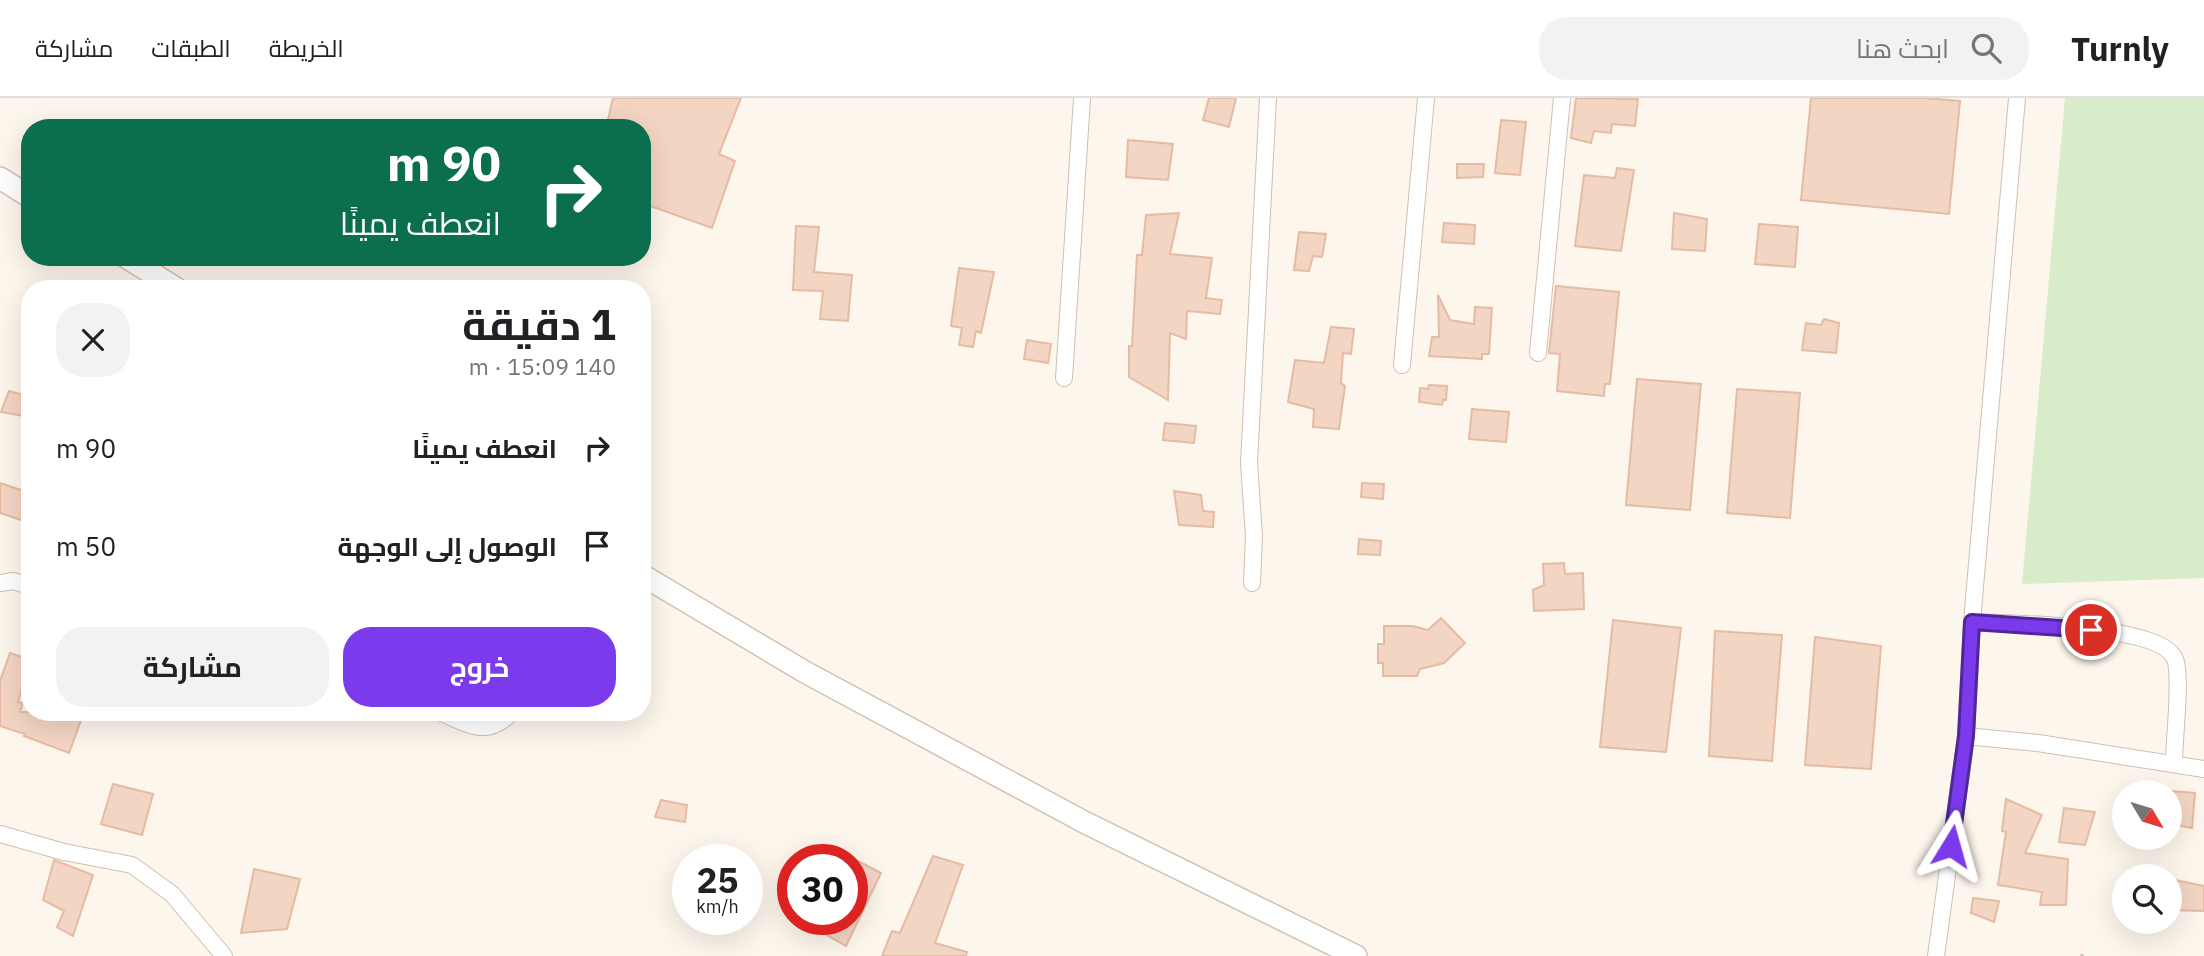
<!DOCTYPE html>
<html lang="ar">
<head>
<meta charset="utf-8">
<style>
  body { margin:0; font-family:"IBM Plex Sans",Cairo,sans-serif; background:#f2f2f2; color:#202124; direction:rtl; height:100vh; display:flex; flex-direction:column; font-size:26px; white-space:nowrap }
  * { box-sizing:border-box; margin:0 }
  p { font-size:23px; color:#757577 }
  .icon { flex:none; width:38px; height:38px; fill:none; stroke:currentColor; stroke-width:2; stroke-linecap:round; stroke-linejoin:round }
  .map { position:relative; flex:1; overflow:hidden; direction:ltr }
  .panel { position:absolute; left:21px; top:182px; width:630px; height:441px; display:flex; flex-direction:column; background:#fff; border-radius:28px; box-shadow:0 7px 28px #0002; direction:rtl }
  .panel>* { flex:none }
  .hud { position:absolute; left:21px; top:21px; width:630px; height:147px; border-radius:28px; box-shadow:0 7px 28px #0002; direction:rtl; background:#0b6e4f; color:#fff; overflow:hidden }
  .needle { width:46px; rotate:128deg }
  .buttons { position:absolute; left:2112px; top:682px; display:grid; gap:14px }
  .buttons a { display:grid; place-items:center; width:70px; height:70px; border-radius:50%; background:#fff; box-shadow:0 7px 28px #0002; font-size:35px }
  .speed { position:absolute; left:672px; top:746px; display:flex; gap:14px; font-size:35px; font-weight:700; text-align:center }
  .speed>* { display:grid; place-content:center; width:91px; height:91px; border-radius:50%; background:#fff; box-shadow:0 7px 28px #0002; line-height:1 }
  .speed small { font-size:18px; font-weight:400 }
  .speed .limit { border:10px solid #d22; background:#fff; color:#111 }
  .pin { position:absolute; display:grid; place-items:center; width:60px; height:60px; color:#fff; margin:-30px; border:4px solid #fff; border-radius:50%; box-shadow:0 2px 7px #0007 }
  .me { position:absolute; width:77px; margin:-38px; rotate:8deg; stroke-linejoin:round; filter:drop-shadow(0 0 5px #0008) }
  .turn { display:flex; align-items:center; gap:24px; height:147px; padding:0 35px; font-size:32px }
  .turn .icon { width:91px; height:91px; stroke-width:2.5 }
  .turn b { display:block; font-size:49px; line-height:60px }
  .round { display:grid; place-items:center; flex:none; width:74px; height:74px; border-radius:28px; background:#f2f2f2 }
  .headline { display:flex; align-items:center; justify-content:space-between; height:119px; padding:0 35px }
  h1 { font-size:42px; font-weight:700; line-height:52px }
  .action { display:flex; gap:14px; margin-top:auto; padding:14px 35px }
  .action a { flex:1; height:80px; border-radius:28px; background:#7c3aed; color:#fff; font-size:28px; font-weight:700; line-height:80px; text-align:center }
  .action a+a { background:#f2f2f2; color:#202124 }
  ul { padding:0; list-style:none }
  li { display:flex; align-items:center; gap:21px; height:98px; padding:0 35px }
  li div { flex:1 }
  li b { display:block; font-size:26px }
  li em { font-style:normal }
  header { display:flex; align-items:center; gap:42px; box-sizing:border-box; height:98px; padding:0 35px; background:#fff; border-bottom:2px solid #e0e0e0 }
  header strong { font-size:33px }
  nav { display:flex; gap:38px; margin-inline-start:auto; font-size:24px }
  .search { width:490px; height:63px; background:#f2f2f2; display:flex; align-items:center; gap:18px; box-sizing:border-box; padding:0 24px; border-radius:28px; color:#757577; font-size:26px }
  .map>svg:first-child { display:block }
  .green { fill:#d8ecc9 }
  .building { fill:#f3d5c3; stroke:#e6bba3; stroke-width:2 }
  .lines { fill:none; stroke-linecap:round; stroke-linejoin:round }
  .street-casing { stroke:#d1beb0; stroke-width:18 }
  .secondary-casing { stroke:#d6c0b0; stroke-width:24 }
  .path { stroke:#d9b8a5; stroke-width:3.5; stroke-dasharray:2 5; stroke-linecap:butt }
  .street { stroke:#fff; stroke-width:16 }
  .secondary { stroke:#fff; stroke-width:21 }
  .route-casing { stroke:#51269a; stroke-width:18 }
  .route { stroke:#7c3aed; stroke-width:12 }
</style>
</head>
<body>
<header>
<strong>Turnly</strong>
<div class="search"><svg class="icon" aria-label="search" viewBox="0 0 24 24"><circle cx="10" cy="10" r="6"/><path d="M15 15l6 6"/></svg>ابحث هنا</div>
<nav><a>الخريطة</a><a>الطبقات</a><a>مشاركة</a></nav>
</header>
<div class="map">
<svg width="2204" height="858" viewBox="0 0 2204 858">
  <rect width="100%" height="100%" fill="#fdf6ec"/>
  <path class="green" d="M2065,0H2204V480L2022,486Z"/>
  <path class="building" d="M613,0H741L719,56L735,63L712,130L642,105V30H606Z
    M1209,0H1236L1229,29L1203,22Z
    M1576,0L1638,1L1635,28L1612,26L1611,35L1594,33L1591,45L1571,40Z
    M1811,0H1925L1960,3L1949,116L1801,102Z
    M1501,22L1526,24L1520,77L1495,75Z
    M1128,42L1173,46L1168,82L1126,79Z
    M1457,66H1484L1483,79L1457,80Z
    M1617,70L1634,72L1621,153L1575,148L1584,77L1615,80Z
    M1179,115L1170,156L1212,160L1206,200L1222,202L1220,216L1187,213L1186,241L1170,235L1168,302L1129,279V248H1132L1137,157H1142L1146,117Z
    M1674,115L1707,121L1705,153L1672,151Z
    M1444,125L1475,127L1474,146L1442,144Z
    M1759,126L1798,129L1795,169L1755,166Z
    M796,128L819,129L814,174L852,177L848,223L820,221L823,193L793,192Z
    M1299,134L1326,136L1322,159L1313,158L1309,173L1294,172Z
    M959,170L994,174L981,235L976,233L973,249L959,247L962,230L951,228Z
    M1556,188L1619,194L1610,286H1605L1604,298L1557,293L1560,256L1549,255Z
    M1438,197L1450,222L1474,226L1475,209L1492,210L1489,256H1482V261L1429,258L1432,239H1439Z
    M1824,221L1839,225L1836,255L1802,252L1806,225L1821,227Z
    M1331,229L1354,231L1351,256L1343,255L1341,285L1345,288L1339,331L1313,329L1314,311L1288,304L1295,262L1324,265Z
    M1027,242L1051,246L1048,265L1024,261Z
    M1637,281L1701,286L1690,412L1626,407Z
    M1429,287L1447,288L1446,302H1443L1442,307L1419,304L1420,290L1428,291Z
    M1737,291L1800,295L1790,420L1727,415Z
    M9,293L30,299L24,318L1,314Z
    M1472,311L1509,314L1506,344L1469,341Z
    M1165,325L1196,328L1194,345L1163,342Z
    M0,385L30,395V425L0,415Z
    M1362,385L1384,386L1383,401L1361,399Z
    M1174,393L1201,397L1203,413L1214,414L1213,429L1179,427Z
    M1359,441L1381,443L1380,457L1358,456Z
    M1564,465L1565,476L1583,475L1584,511L1534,513L1533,492L1544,487L1543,466Z
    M1441,520L1465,545L1444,565L1420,571L1417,578H1383V565H1378V546H1384V528H1413L1428,532Z
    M1613,522L1681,530L1666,654L1600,649Z
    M1715,533L1782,537L1772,663L1709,658Z
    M1815,539L1881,548L1871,671L1805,667Z
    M10,555L30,562L18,604L23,605L20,614H84L69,655L24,638L25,636L0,628V583Z
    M113,686L153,696L142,737L101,726Z
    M2170,693L2195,695L2192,730L2170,726Z
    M2006,701L2042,717L2025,755L2068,761L2066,807H2040L2042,794L1998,787L2006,734L2002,733Z
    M661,702L687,707L685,724L655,719Z
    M2064,710L2095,714L2085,747L2059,744Z
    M933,758L963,767L935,845L967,854L966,858H882L892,833L900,835Z
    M852,760L881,775L846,848L799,821H852Z
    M54,762L93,777L73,838L57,829L64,813L43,802Z
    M254,771L300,781L287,831L241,835Z
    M2170,781L2204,788V813L2170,812Z
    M1973,800L1999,803L1994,824L1971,815Z"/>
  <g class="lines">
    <g class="street-casing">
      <path id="street" d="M1538,255L1562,0
        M1402,267L1426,0
        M1064,280L1082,0
        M0,485L13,483L30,488
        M1252,485L1254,438L1249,365L1268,0
        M1972,524C2008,526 2167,525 2176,564C2181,587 2174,641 2174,666
        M439,614C469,626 487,641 512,614
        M1966,638L2038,645L2204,671
        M0,736L64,754L132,767L172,796L224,858
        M1936,858L1966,638L1972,524L2017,0"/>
    </g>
    <g class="secondary-casing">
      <path id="secondary" d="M0,80L30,99
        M126,159L177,191
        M642,477L805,574L1084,724L1356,858"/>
    </g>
    <path class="path" d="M2082,858L2083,853"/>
    <use href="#street" class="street"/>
    <use href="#secondary" class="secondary"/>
  </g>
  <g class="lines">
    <g class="route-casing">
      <path id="route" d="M1951,748L1966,638L1972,524L2091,532"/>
    </g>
    <use href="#route" class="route"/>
  </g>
</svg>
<div class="buttons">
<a><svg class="needle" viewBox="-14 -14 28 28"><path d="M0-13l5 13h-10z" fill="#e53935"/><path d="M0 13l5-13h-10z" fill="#757577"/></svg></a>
<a><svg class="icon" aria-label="search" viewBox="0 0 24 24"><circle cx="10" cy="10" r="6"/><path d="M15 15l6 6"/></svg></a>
</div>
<div class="speed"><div>25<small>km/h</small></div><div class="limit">30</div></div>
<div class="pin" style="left:2091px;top:532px;background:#d93025"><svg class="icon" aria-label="arrive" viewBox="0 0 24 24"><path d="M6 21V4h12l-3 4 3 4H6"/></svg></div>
<svg class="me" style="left:1951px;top:748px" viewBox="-20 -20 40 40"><path d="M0-17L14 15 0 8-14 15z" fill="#7c3aed" stroke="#fff" stroke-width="4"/></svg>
<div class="hud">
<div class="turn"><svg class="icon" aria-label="right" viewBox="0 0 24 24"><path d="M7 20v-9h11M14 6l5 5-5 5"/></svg><div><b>90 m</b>انعطف يمينًا</div></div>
</div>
<section class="panel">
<div class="headline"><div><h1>1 دقيقة</h1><p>140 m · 15:09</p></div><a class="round"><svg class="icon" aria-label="close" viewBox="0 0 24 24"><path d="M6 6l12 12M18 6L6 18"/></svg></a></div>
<ul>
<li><svg class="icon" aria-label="right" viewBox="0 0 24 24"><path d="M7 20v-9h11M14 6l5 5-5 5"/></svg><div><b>انعطف يمينًا</b></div><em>90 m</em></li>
<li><svg class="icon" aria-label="arrive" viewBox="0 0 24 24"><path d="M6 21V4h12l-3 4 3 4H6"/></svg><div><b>الوصول إلى الوجهة</b></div><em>50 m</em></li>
</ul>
<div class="action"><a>خروج</a><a>مشاركة</a></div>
</section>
</div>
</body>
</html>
